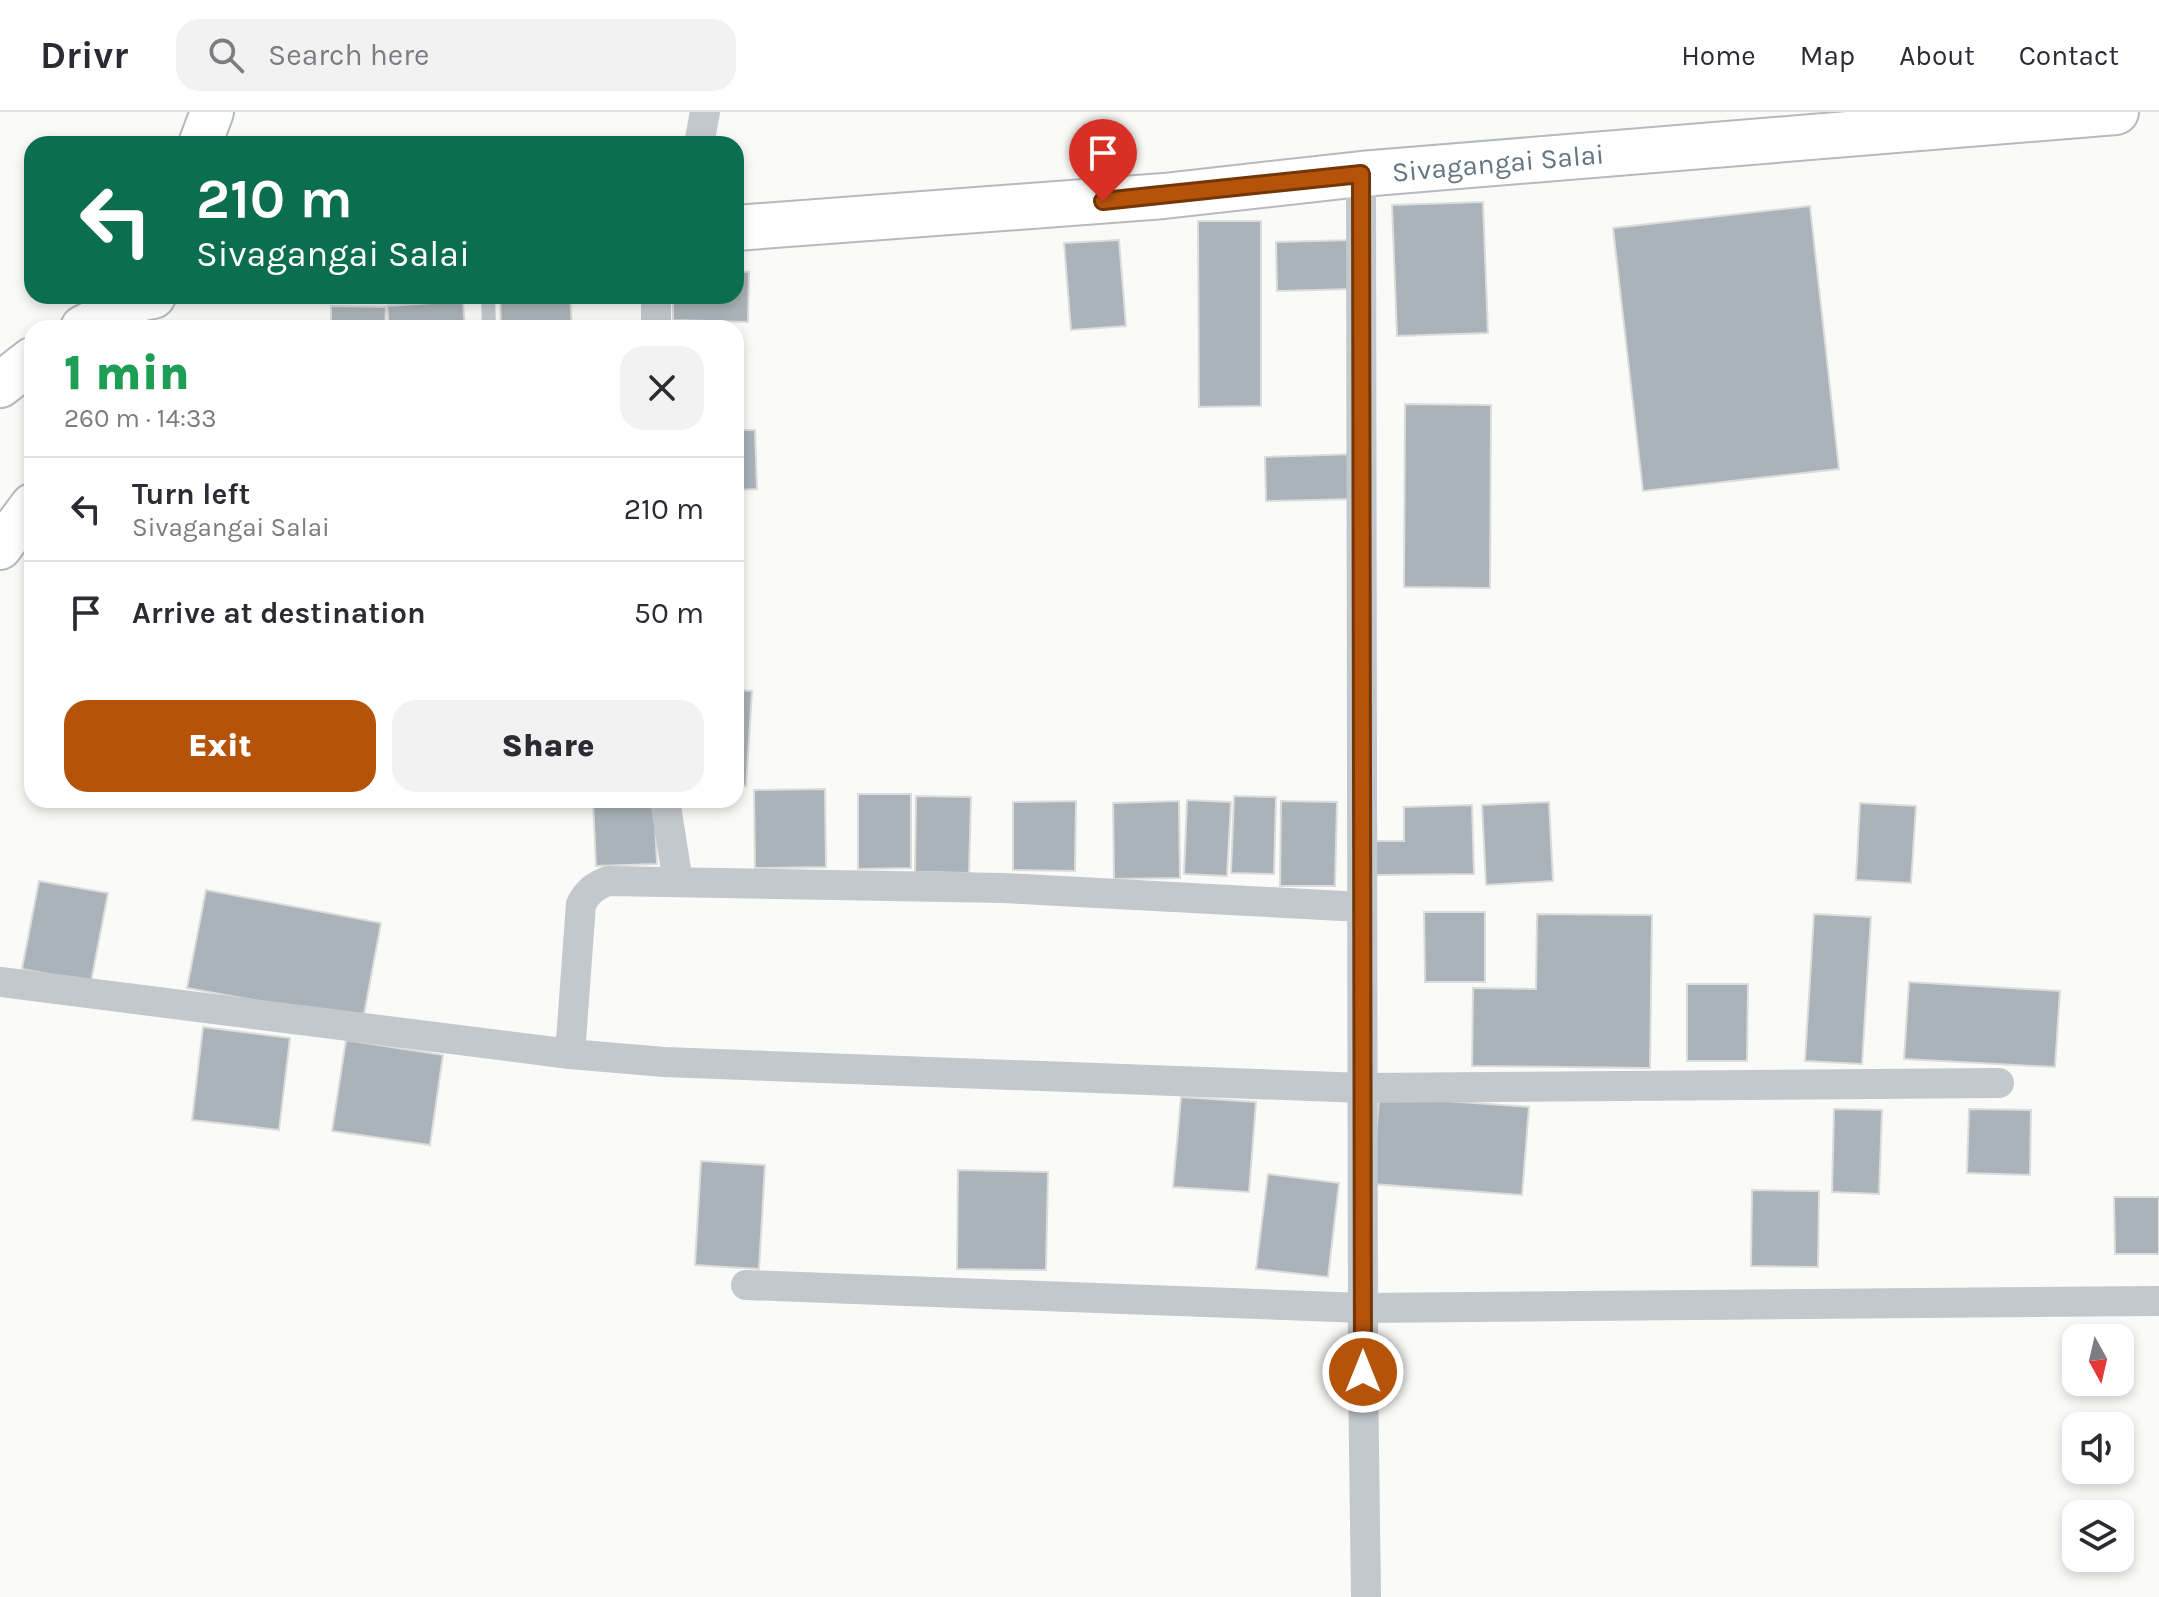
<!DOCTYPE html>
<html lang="en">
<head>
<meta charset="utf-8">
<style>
  body { margin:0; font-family:Karla,sans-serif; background:#f2f2f3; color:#2b2b33; height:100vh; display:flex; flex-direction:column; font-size:30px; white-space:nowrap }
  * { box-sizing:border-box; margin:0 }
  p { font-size:26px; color:#7c7c81 }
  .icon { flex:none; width:44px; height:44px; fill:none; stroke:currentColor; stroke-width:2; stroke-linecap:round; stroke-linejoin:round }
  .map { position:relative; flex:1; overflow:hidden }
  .details { position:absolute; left:24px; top:208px; width:720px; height:488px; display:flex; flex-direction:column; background:#fff; border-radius:24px; box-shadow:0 4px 12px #0003 }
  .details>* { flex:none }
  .guide { position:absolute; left:24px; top:24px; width:720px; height:168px; border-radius:24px; box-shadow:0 4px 12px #0003; background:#0b6e4f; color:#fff; overflow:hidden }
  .needle { width:52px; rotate:172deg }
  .controls { position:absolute; left:2062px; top:1212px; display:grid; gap:16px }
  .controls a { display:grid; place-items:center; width:72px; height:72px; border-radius:16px; background:#fff; box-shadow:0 4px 12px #0003; font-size:40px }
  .pin { position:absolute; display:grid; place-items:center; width:68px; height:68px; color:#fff; margin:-82px -34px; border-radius:50% 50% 50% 0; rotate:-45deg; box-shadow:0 0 8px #0007 }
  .pin .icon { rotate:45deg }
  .me { position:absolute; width:88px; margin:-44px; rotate:0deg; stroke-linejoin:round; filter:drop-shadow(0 0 6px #0008) }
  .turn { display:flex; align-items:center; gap:28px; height:168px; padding:0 40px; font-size:36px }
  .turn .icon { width:104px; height:104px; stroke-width:2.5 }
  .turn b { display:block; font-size:56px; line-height:68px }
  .round { display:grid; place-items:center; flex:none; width:84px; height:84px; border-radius:24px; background:#f2f2f3 }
  .headline { display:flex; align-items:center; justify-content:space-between; height:136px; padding:0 40px }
  h1 { font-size:48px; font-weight:800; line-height:60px; color:#1e9e55 }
  .button { display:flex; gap:16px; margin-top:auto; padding:16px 40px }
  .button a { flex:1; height:92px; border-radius:24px; background:#b45309; color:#fff; font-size:32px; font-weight:800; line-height:92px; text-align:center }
  .button a+a { background:#f2f2f3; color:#2b2b33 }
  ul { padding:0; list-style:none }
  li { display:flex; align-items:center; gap:24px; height:104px; padding:0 40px; border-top:2px solid #e1e1e2 }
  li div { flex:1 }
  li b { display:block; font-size:30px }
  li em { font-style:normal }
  header { display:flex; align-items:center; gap:48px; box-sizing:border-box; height:112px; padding:0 40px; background:#fff; border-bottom:2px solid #e1e1e2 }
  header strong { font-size:38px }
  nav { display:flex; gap:44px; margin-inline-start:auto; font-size:28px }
  .search { width:560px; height:72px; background:#f2f2f3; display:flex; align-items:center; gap:20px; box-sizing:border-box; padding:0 28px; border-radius:24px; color:#7c7c81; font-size:30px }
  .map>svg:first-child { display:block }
  .building { fill:#aab3b9; stroke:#dcdcda; stroke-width:2 }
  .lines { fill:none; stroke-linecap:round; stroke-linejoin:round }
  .secondary-casing { stroke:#b3babf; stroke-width:46 }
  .primary-casing { stroke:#b5babe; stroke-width:48 }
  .lane { stroke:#c3c8cc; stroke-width:14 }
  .street { stroke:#c3c8cc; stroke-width:30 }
  .secondary { stroke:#fff; stroke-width:42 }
  .primary { stroke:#fff; stroke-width:44 }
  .route-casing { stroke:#753606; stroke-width:20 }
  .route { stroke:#b45309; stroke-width:14 }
  .labels { text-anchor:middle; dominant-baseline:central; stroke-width:8; stroke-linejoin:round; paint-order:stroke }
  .street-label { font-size:28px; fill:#657683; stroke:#fff }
</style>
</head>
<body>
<header>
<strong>Drivr</strong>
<div class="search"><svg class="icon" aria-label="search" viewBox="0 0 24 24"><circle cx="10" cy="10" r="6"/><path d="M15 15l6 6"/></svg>Search here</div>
<nav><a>Home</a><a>Map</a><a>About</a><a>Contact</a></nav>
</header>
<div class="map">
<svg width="2159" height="1485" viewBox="0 0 2159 1485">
  <rect width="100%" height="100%" fill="#fafaf8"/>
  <path class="building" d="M1483,90L1488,221L1397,224L1392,93Z
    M1810,94L1839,357L1643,379L1613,116Z
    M1198,109H1261V294L1199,295Z
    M1119,128L1126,214L1071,218L1064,131Z
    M1352,128L1353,177L1277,179L1276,130Z
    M736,159L749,160L748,210L673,208V184H736Z
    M500,184H570L572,216H501Z
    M463,189L465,216H389L387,194Z
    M331,194L386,195L385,216H331Z
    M1405,292L1491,293L1490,476L1404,475Z
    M736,318H755L757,377L736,378Z
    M1356,342L1357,387L1266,389L1265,345Z
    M736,578L752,579L746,674L736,673Z
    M825,677L826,755L755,756L754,678Z
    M858,682H911V756L858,757Z
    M916,684L971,685L969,761L915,760Z
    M1234,684L1276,685L1274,762L1231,761Z
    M593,688H654L657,752L596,754Z
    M1187,688L1231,690L1227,764L1184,762Z
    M1076,689L1075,759L1013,758V690Z
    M1179,689L1180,766L1114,767L1113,691Z
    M1281,689L1337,690L1335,774H1280Z
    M1549,690L1553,769L1486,773L1482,693Z
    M1860,691L1916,694L1911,771L1856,768Z
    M1472,693L1474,762L1375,763V729H1404V695Z
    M39,769L108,781L91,870L22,857Z
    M206,778L381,811L363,908L187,876Z
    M1424,800H1485V870H1425Z
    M1537,802L1652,803L1650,956L1472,954L1473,876L1536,877Z
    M1814,802L1871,805L1862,952L1805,949Z
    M1909,870L2060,879L2055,955L1904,947Z
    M1687,872H1748L1747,949H1687Z
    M203,915L290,926L279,1018L192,1008Z
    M346,928L443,943L430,1033L332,1019Z
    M1379,984L1529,995L1522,1083L1373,1072Z
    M1181,985L1256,990L1249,1080L1173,1075Z
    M1834,997L1882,998L1879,1082L1832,1080Z
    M1969,997L2031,998L2030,1063L1967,1061Z
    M701,1049L765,1053L759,1157L695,1153Z
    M958,1058L1048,1060L1046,1158L957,1157Z
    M1268,1062L1339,1071L1328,1165L1256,1157Z
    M1752,1078L1819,1079L1818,1155L1751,1154Z
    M2114,1085H2159V1142H2115Z"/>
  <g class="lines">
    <g class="secondary-casing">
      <path id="secondary" d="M200,32L212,0
        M0,436L32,393"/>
    </g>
    <g class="primary-casing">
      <path id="primary" d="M736,116L1164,84L1361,62L2116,0
        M83,216L142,186L153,184
        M0,273L32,248"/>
    </g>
    <path class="lane" d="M488,184L489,216"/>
    <path class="street" d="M699,32L705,0
      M1361,62L1363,1260L1366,1485
      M656,216V184
      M665,688L678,770
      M0,870L570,942L664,950L1363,976L1999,971
      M570,942L581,792C588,779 595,774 608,769L1004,776L1362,795
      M746,1173L1363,1196L2159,1189"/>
    <use href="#secondary" class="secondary"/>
    <use href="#primary" class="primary"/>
  </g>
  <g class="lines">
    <g class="route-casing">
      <path id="route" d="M1103,89L1361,62L1363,1260"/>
    </g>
    <use href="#route" class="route"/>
  </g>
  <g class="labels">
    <g class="street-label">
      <text transform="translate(1498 51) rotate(-5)">Sivagangai Salai</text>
    </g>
  </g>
</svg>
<div class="controls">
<a><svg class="needle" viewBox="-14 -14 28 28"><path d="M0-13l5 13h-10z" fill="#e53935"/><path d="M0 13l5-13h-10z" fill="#7c7c81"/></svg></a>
<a><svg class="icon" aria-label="sound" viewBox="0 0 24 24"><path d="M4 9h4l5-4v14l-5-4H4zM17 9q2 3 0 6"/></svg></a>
<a><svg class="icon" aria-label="layers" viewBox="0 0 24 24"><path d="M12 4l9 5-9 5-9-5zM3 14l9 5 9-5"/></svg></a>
</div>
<div class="pin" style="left:1103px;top:89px;background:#d93025"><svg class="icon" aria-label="arrive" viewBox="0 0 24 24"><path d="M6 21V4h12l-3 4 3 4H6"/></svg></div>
<svg class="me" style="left:1363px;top:1260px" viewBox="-20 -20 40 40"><circle r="17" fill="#b45309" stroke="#fff" stroke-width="3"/><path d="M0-11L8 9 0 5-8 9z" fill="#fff"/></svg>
<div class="guide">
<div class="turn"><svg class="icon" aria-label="left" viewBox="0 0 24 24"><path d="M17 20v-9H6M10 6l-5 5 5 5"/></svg><div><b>210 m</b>Sivagangai Salai</div></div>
</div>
<section class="details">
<div class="headline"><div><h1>1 min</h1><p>260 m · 14:33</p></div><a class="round"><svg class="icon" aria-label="close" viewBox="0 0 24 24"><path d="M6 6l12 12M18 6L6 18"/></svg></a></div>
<ul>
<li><svg class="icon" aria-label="left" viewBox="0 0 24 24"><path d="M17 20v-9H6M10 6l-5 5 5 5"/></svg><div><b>Turn left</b><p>Sivagangai Salai</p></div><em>210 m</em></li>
<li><svg class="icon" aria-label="arrive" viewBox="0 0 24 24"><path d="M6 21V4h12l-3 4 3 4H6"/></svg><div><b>Arrive at destination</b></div><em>50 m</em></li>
</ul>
<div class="button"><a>Exit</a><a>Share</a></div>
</section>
</div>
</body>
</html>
